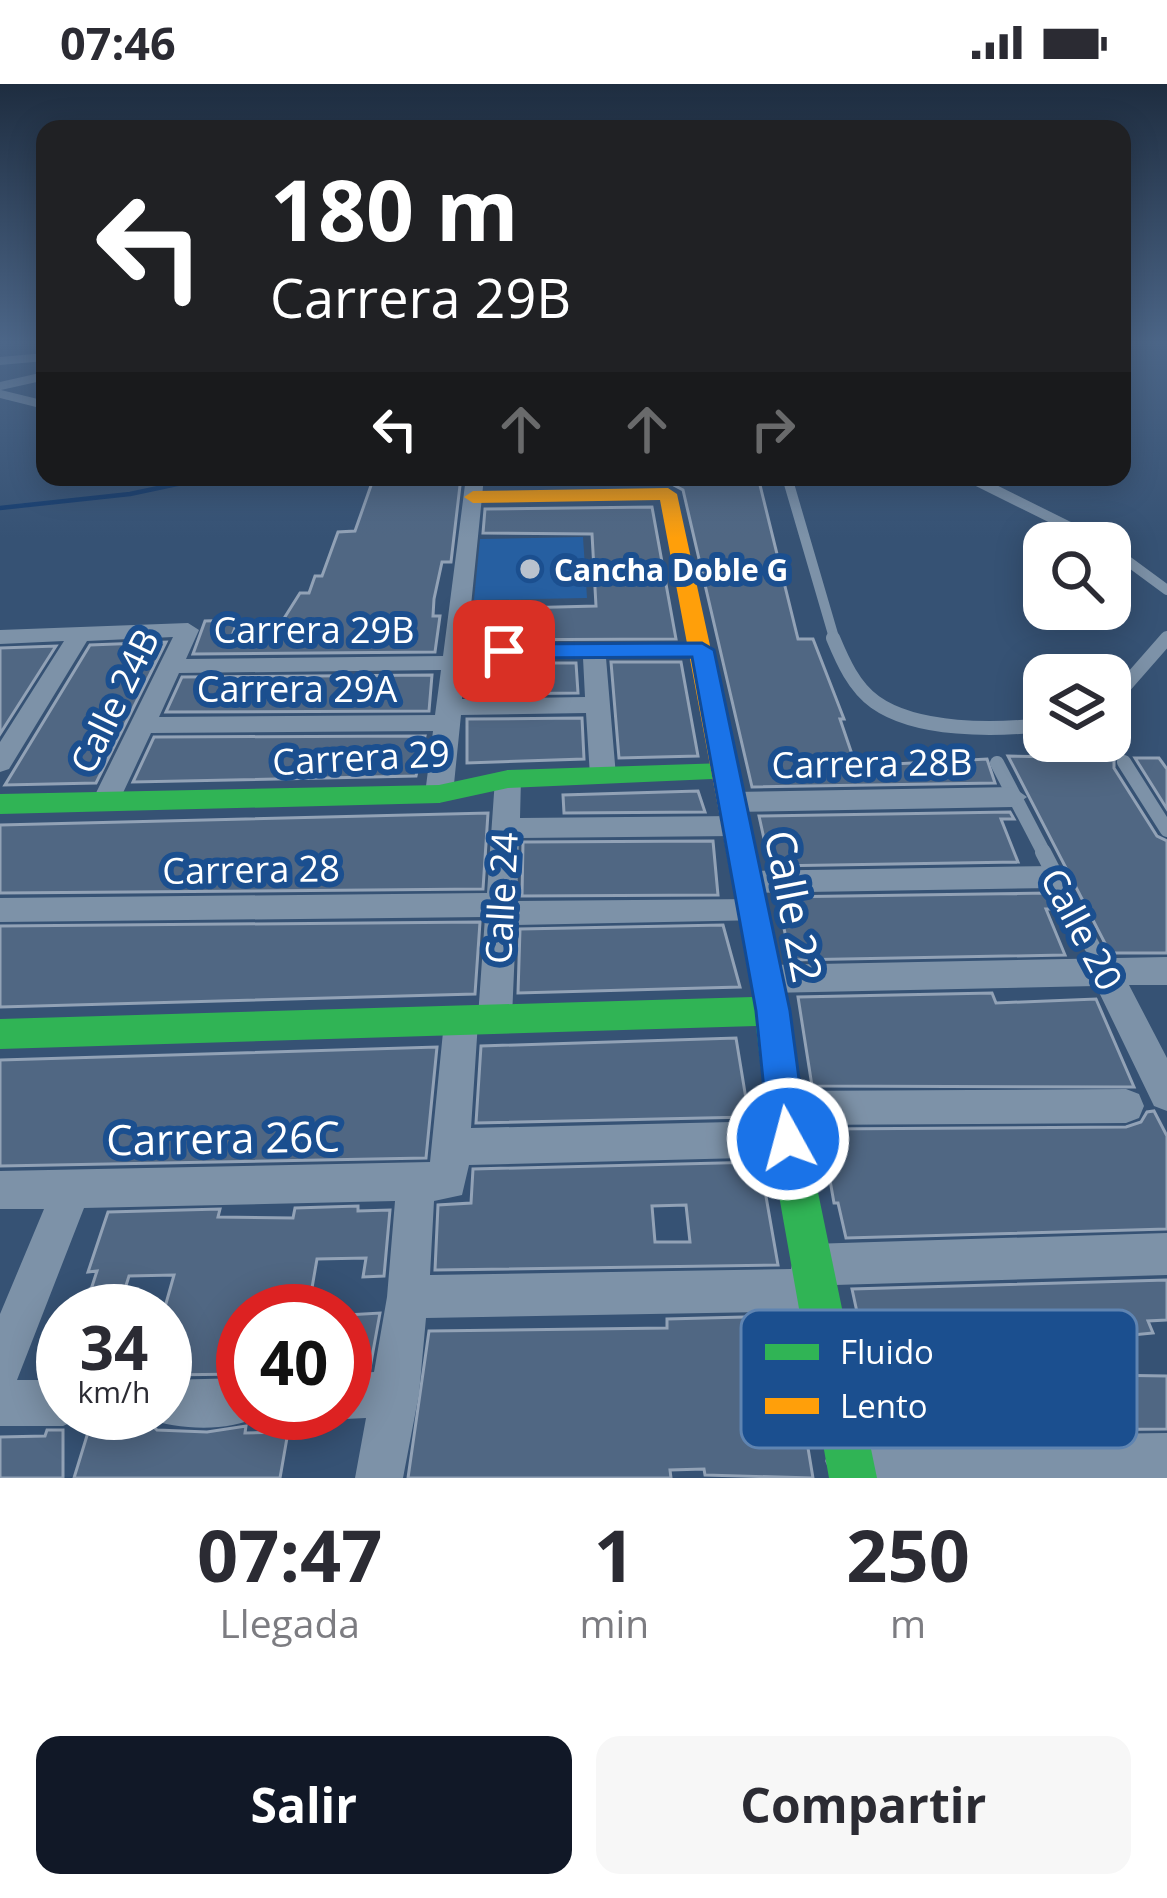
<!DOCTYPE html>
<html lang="es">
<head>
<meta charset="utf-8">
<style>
  body { margin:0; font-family:"Open Sans",sans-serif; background:#f7f7f7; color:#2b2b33; height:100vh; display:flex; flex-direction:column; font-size:45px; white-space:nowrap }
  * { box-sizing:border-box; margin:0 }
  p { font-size:39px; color:#7c7c81 }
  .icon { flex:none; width:66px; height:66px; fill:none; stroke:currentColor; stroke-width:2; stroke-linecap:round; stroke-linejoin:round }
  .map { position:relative; height:1394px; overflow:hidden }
  .drawer { display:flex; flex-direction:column; background:#fff; flex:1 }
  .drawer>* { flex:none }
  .top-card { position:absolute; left:36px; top:36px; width:1095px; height:366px; border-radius:24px; box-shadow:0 6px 30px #0003; background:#202124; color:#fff; overflow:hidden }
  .controls { position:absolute; left:1023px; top:438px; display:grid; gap:24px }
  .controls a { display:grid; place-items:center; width:108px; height:108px; border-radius:24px; background:#fff; box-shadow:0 6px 30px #0003; font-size:60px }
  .speed { position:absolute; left:36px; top:1200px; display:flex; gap:24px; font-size:60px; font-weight:700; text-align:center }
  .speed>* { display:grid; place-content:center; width:156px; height:156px; border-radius:50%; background:#fff; box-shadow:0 6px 30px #0003; line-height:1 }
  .speed small { font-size:30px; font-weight:400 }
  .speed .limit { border:18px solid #d22; background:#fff; color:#111 }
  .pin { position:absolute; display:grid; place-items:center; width:102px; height:102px; color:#fff; margin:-51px; border-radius:24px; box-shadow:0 6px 18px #0006 }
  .me { position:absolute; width:132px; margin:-66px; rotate:353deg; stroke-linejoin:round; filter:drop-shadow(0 0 9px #0008) }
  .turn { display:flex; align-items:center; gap:42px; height:252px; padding:0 36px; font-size:54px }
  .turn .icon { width:156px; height:156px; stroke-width:2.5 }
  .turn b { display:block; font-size:84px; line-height:102px }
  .lanes { display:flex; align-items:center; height:114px; padding:0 36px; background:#0003; justify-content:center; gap:60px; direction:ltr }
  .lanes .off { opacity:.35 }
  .eta { display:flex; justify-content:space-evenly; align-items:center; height:204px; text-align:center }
  .eta b { font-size:72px; font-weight:700; line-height:84px }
  .primary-button { display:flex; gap:24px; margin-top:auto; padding:24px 36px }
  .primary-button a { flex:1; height:138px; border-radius:24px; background:#111827; color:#fff; font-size:48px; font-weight:700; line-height:138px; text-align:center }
  .primary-button a+a { background:#f7f7f7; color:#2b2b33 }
  .status { display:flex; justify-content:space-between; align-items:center; height:84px; padding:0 60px; background:#fff; direction:ltr }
  .status svg { height:33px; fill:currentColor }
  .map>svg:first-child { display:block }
  .green { fill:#265fa1 }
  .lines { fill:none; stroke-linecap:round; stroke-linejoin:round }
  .stream { stroke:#153c6e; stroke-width:4.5 }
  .building { fill:#506783; stroke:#92a2b6; stroke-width:3; fill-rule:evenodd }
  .lane-far3 { stroke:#7d92a8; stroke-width:8 }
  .lane-far2 { stroke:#7d92a8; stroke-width:10 }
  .lane-far1 { stroke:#7d92a8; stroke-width:14 }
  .lane { stroke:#7d92a8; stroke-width:16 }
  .street { fill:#7d92a8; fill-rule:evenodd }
  .fast { fill:#30b455; fill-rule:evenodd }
  .slow { fill:#ff9f0a; fill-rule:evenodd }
  .route { fill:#1a73e8; stroke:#114b97; stroke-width:3 }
  .poi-dot { fill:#b9c2ce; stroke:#1b4f8f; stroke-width:4.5 }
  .labels { text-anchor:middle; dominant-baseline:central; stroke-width:12; stroke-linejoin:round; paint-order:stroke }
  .far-poi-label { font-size:30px; font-weight:bold; fill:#fff; stroke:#1b4f8f; text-anchor:start }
  .street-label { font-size:36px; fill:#fff; stroke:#1b4f8f }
  .near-street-label { font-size:42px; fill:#fff; stroke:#1b4f8f }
  .key { fill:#1b4f8f; stroke:#5f84b1; stroke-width:3 }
  .key-label { font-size:33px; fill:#fff }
</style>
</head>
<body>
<div class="status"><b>07:46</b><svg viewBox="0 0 49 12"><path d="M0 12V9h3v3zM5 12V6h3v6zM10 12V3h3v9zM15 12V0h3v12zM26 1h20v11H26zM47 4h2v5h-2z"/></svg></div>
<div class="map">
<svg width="1167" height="1394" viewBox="0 0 1167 1394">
  <rect width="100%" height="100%" fill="#365274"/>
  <path class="green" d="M583,453L587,514L474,516L480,455Z"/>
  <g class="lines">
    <path class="stream" d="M0,424L130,410L210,393"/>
  </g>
  <path class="building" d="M374,393H461L451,478H442L434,515L433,532H440L435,568L193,570L205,537L238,536L230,557L271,555L300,509H309L315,492H322L338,448L355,447Z
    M488,393H758L798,555H813L844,635H840L856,682L987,675L995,699L752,703L683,406L668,398L488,400Z
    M652,423L676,555L474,556L477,525L596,522L592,450L483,449L485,425Z
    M166,558L96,699L5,701L90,561Z
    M56,562L0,650V564Z
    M611,578H681L698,672L619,674Z
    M471,579H576L578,609L469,610Z
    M432,591L429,627L166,628L182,593Z
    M582,634L584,675L467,679V635Z
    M425,652L416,692L133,698L154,653Z
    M1008,672L1114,674V684L1157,752L1167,757V869H1110Z
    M1135,674H1159L1167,685V725Z
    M698,707L705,728L564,729L563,711Z
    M1010,728L1014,735H1001L1018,778L770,782L759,732Z
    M488,729L483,805L0,809V741Z
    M713,757L718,811L522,812L523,758Z
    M1050,809L1058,825H1046L1065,871L791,876L777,813Z
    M480,838L475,910L0,923V842Z
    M723,841L740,903L518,909L520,845Z
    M992,909L996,919L1096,915L1134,1003L812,1002L798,913Z
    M736,954L749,1033L476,1039L481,962Z
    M437,963L426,1074L0,1082V976Z
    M1154,1027L1167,1052V1145L846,1154L838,1119H834L821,1045L1126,1043L1141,1038L1147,1028Z
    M760,1078L778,1181L435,1186L438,1121L471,1119L473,1085ZM686,1121L690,1158H655L652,1122Z
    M358,1122V1127L390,1126L384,1192L363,1193L366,1174L317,1175L308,1227H243V1290L165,1291V1223L174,1191L129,1192L118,1227H84L97,1187L88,1188L108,1128L220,1125L218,1133L293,1134L295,1124Z
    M1167,1196V1236L1148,1237L1153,1249L1091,1255L1104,1291L1167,1292V1345L883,1348L852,1205Z
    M380,1229L370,1284L345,1285L347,1231Z
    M786,1232L813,1394L705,1391L704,1385L670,1386L671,1394H408L429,1247L667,1244V1235Z
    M93,1332H143L157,1346L207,1348L246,1342L245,1349L288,1348L280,1394H74Z
    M47,1346H63V1394H0V1353L45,1352Z"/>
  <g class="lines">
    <path class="lane-far3" d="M0,302L45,292
      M0,310L45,321"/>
    <path class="lane-far2" d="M787,393L835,557
      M969,393L1102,459
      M1110,464L1167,506
      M1164,557L1167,554"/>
    <path class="lane-far1" d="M833,554C843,578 854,603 875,618C917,648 995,646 1044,641
      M1110,619L1167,554
      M1124,678L1167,746
      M997,679L1045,771"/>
    <path class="lane" d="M1043,768L1105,887"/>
    <path class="street" d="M45,269V277L0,281V273Z
      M466,393H484L467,561L702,559L714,566L702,573L606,574L616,692L612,698H594L590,692L586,629L461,631L453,710L439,719L425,710L433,647L151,649L115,726H95L91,719L173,553L87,557L9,685L0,688V658L64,557L0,560V546L188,539L199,546L186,575L443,572ZM583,574L585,613L462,615L466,575ZM441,586L435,631L159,633L179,589Z
      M508,686L521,695L520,734L736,732L746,735L750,742L746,749L736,752L519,754L517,817L753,815L764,818L768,827L764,836L516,841L512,933L507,943L495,948L483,943L478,933L485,833L0,838V814L487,809L495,695Z
      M1013,703L1027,713L1013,723L732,728L718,718L732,708Z
      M1054,782L1065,785L1069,793L1065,801L1054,804L747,809L736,806L732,798L736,790L747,787Z
      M1167,873V901H1129L1167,974V1027L1154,1022L1096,902L767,909L755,905L751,895L755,885L767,881Z
      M461,923L473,928L478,938L471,1044L774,1037L766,1024L771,1012L784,1007L1126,1005L1139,1010L1144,1022L1139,1034L1126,1039L798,1041L807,1055L801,1068L788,1073L469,1081L462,1111L434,1117L430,1191L791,1185L795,1166L810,1160L1167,1149V1191L835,1201L831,1221L816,1227L426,1234L419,1310L403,1394H355L366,1334L345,1335L331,1329H345V1289L374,1288L387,1213L395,1117L84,1124L17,1296H63V1329H82L79,1335L63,1342H0V1230L44,1125H0V1087L430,1078L444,938L449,928Z
      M243,1294V1329H261C239,1349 176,1346 149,1335L146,1329H165V1296Z
      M1167,1349V1394H833L825,1377L832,1360L849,1353Z"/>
    <path class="fast" d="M726,679L735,682L739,688L735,694L508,704L439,719L0,730V710L439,701L508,686Z
      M750,802L761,806L765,814L790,927L807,1055L877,1394H829L769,1055L756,942L0,965V935L753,913L735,814L739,806Z"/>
    <path class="slow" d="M668,404L677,410L765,814L761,822L750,826L739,822L735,814L660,416L473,419L464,413L473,407Z"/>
  </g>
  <linearGradient id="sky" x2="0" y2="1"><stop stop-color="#1e2d40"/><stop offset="0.57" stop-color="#4c6688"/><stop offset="1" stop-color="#4c6688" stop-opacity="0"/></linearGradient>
  <rect width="1167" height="454" fill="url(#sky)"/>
  <path class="route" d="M702,559L714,566L790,927L807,1055L802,1068L788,1073L775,1068L769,1055L756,927L692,573L504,574L492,567L504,560Z"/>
  <circle class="poi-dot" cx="530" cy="485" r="12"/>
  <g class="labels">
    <g class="far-poi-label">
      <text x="554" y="485">Cancha Doble G</text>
    </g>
    <g class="street-label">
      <text x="314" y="545">Carrera 29B</text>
      <text x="297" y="604">Carrera 29A</text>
      <text transform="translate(114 617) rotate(-64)">Calle 24B</text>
      <text transform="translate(361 673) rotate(-3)">Carrera 29</text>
      <text transform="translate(872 679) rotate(-1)">Carrera 28B</text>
      <text transform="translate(251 785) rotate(-1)">Carrera 28</text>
      <text transform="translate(501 814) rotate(-87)">Calle 24</text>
      <text transform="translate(1082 845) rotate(62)">Calle 20</text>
    </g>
    <g class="near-street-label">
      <text transform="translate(795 822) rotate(79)">Calle 22</text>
      <text transform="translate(223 1053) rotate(-1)">Carrera 26C</text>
    </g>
  </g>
  <rect x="741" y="1226" width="396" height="138" rx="18" class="key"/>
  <rect x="765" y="1260" width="54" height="16" fill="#30b455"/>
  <rect x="765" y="1314" width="54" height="16" fill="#ff9f0a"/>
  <g class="key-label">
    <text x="840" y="1280">Fluido</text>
    <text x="840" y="1334">Lento</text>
  </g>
</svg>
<div class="controls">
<a><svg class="icon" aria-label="search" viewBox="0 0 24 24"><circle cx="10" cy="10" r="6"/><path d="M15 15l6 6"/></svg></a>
<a><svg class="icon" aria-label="layers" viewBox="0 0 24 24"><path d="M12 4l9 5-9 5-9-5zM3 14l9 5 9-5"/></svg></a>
</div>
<div class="speed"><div>34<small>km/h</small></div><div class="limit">40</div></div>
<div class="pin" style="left:504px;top:567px;background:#d93025"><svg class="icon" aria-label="arrive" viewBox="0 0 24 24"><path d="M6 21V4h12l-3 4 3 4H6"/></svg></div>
<svg class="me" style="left:788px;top:1055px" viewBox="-20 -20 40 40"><circle r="17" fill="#1a73e8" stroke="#fff" stroke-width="3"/><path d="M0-11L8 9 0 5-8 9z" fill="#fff"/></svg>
<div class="top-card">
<div class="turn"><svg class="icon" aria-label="left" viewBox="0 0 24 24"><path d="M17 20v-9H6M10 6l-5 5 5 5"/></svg><div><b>180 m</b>Carrera 29B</div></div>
<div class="lanes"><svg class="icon" aria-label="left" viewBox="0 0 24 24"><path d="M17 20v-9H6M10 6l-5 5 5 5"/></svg><svg class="icon off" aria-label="ahead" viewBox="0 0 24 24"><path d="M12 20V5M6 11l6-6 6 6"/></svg><svg class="icon off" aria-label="ahead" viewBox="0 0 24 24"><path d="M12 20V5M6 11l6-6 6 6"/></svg><svg class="icon off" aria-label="right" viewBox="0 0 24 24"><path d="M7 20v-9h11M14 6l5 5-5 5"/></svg></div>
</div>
</div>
<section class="drawer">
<div class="eta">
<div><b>07:47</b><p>Llegada</p></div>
<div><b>1</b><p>min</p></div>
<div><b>250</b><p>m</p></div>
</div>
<div class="primary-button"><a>Salir</a><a>Compartir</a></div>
</section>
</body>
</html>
